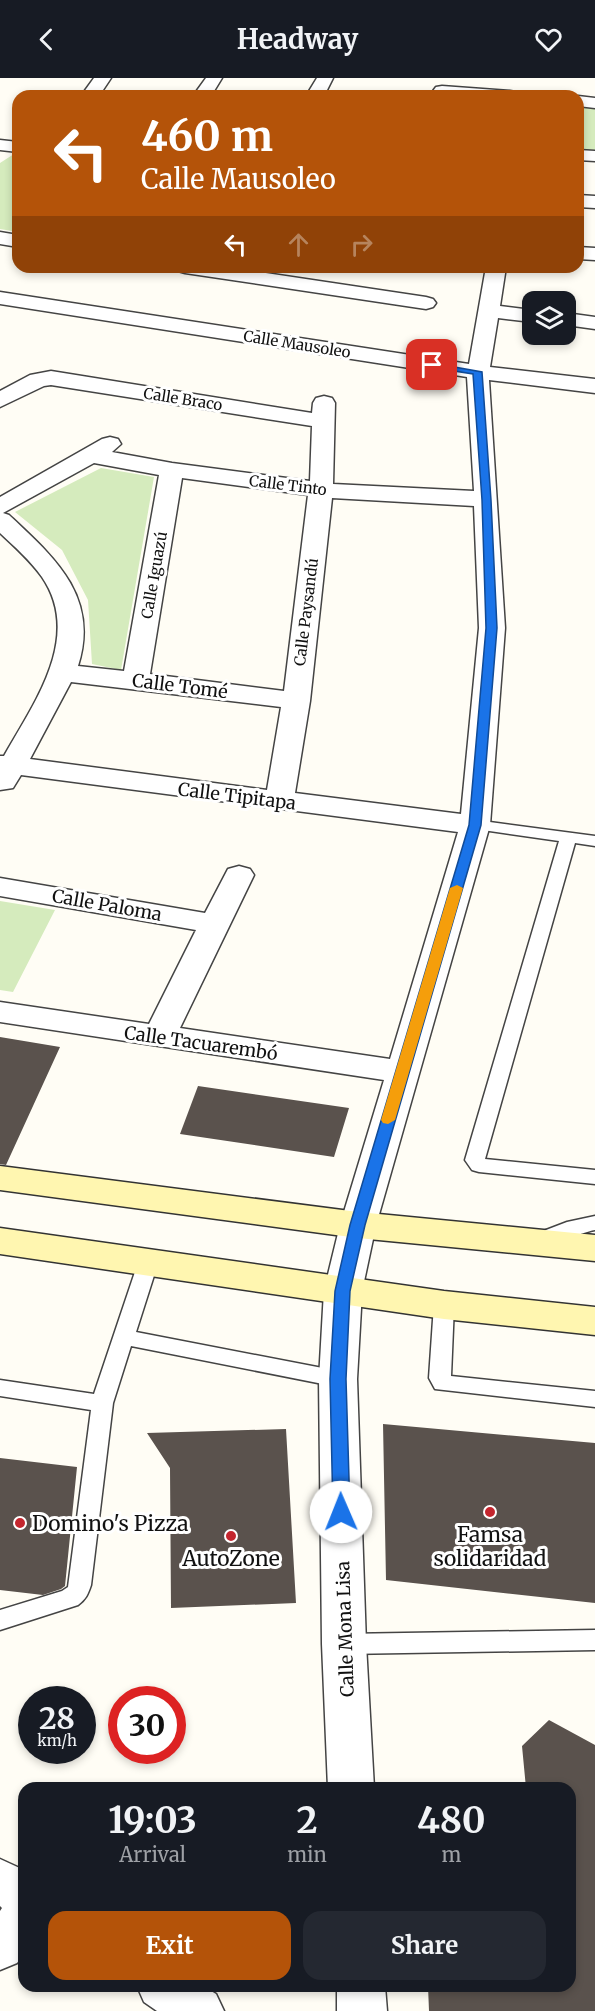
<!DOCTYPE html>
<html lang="en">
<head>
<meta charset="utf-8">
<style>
  body { margin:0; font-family:Merriweather,serif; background:#242831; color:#f1f3f6; height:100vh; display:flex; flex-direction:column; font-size:22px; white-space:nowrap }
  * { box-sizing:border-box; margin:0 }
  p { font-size:20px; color:#9ea1a6 }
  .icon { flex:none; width:33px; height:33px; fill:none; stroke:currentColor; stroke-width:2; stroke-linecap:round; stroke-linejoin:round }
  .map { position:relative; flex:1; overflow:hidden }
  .side { position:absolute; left:18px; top:1704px; width:558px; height:210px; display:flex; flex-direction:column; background:#171b24; border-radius:18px; box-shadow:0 3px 9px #0003 }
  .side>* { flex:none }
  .banner { position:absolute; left:12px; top:12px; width:572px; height:183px; border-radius:18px; box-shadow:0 3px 9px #0003; background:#b45309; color:#fff; overflow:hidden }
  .tools { position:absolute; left:522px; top:213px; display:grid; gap:12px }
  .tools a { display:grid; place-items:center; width:54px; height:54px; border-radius:12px; background:#171b24; box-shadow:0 3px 9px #0003; font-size:30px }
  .speed { position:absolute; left:18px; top:1608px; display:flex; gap:12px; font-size:30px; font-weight:700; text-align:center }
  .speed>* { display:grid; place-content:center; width:78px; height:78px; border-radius:50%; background:#171b24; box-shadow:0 3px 9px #0003; line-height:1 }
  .speed small { font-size:15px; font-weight:400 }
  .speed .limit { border:9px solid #d22; background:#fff; color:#111 }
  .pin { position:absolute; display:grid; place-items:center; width:51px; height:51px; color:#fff; margin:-26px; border-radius:12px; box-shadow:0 3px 9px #0006 }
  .me { position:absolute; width:66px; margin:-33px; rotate:359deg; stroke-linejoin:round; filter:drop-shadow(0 0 4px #0008) }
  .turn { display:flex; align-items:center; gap:21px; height:126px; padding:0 30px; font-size:27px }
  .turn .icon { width:78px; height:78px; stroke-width:2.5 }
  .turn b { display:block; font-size:42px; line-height:51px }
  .lanes { display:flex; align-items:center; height:57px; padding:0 30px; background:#0003; justify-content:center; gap:30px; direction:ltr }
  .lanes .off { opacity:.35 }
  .eta { display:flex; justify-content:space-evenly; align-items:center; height:102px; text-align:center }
  .eta b { font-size:36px; font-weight:700; line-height:42px }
  .action { display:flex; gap:12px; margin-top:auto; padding:12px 30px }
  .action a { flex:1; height:69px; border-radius:18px; background:#b45309; color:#fff; font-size:24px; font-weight:700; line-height:69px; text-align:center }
  .action a+a { background:#242831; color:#f1f3f6 }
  header { display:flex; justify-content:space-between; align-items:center; height:78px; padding:0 30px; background:#171b24; font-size:27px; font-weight:700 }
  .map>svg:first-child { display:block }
  .green { fill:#d5ebbd }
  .building { fill:#5a524d }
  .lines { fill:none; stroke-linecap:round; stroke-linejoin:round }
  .lane-casing { stroke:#444; stroke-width:3 }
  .street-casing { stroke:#444; stroke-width:3 }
  .secondary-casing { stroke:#333; stroke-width:3 }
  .lane { fill:#fff; fill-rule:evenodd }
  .street { fill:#fff; fill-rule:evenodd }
  .secondary { fill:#fff6b0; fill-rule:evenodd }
  .route { fill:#1a73e8; stroke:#114b97; stroke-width:1.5 }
  .slow { fill:#f59e0b }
  .poi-dot { fill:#c4262e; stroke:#fff; stroke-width:2 }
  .labels { text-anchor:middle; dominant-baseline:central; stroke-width:6; stroke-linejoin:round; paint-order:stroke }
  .far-street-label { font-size:15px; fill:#111; stroke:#fff }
  .street-label { font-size:18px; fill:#111; stroke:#fff }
  .near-poi-label { font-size:21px; fill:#111; stroke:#fff }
</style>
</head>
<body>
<header><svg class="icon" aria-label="back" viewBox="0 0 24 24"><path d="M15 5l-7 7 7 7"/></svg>Headway<svg class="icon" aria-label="heart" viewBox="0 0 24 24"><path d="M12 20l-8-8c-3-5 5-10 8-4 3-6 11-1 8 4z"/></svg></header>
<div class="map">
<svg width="595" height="1933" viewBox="0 0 595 1933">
  <rect width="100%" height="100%" fill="#fffdf5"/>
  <path class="green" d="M578,29L595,30V73L578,71Z
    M14,76H18V154L0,151V85Z
    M101,390L154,399L121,592L92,586L88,522L62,472L15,434Z
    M0,823L55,832L13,914L0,912Z"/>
  <path class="building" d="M0,959L60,969L6,1087L0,1086Z
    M198,1008L349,1030L334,1079L180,1056Z
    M383,1346L595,1365V1525L386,1502Z
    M286,1351L296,1525L171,1530L170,1390L147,1355Z
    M0,1380L77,1389L65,1508L61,1511L43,1517L0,1512Z
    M549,1642L595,1667V1933H429L428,1908H570V1710H526L522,1668Z"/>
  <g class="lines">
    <g class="lane-casing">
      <path id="lane" d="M475,742L595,758V768L575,765L485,1081L595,1092V1106L479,1094L472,1092L465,1082L559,763L469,750L467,747L469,744Z
        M595,1138V1152C578,1155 548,1171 533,1167L530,1162L533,1157L567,1144Z
        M148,1178L155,1180L158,1185L136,1254L338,1293L345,1295L349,1301L345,1307L338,1309L131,1268L113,1325L91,1507C88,1516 86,1521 78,1527L0,1552V1532L62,1513L68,1509L91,1332L0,1318V1302L94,1316L138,1185L141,1180Z
        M444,1220L451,1222L454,1227L451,1298L595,1313V1329L435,1311L429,1300L434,1227L437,1222Z
        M595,1552V1572L344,1576L336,1573L332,1566L336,1559L344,1556Z"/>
    </g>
    <g class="street-casing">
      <path id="street" d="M94,0H111L99,18H81Z
        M206,0H222L211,18H193Z
        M317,0H333L324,18H306Z
        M442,8L510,13L516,14L519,18L436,17L433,13L436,9Z
        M578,18L595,20V30L578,28Z
        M0,62L18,64V74L0,72Z
        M578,72L595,73V83L578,82Z
        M578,117L595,118V130L578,129Z
        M0,154L18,157V169L0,166Z
        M578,169L595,170V182L578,181Z
        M175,189H225L426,219L433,221L436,225L433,229L426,231L185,195L178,193Z
        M486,189H506L500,228L532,232V244L498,240L490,289L595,301V315L489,302L505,550L490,747L376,1147L362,1213L357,1301L366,1566L374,1710H328L322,1566L319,1301L324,1213L340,1147L384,1002L0,944V924L149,946L196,852L0,818V800L205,835L228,791L239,788L250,791L254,797L180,950L390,981L458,754L21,697L13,710L0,712V678H4C34,625 83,559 42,499C30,482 15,469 0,455V419L102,361L110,359L118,361L121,366L112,374L172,385L310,403L312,348L51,307L44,308L0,329V313L30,297L51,293L312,335L313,325L316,320L324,318L332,320L335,325L333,406L474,413L467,299L0,226V214L469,286ZM94,385L159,397L124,593L78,588C100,519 55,480 9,437L3,435ZM182,400L308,417L284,613L150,596ZM332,420L474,428L479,550L461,736L295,715L310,623ZM71,604L281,629L267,712L30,681Z
        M566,235L595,239V251L566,247Z
        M0,1781L24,1792V1876L17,1885L0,1892V1833L2,1830L0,1828Z
        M137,1908H203L216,1916L224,1933H157L144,1924Z
        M337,1908H385L387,1933H337Z"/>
    </g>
    <g class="secondary-casing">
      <path id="secondary" d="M0,1088L358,1134L595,1157V1183L358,1160L0,1112Z
        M0,1150L444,1213L595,1229V1257L444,1241L0,1176Z"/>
    </g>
    <use href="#lane" class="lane"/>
    <use href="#street" class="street"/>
    <use href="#secondary" class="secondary"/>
  </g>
  <path class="route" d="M432,285L482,294L491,422L497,550L481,747L365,1147L350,1213L346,1301L350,1434L347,1438L341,1440L335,1438L333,1434L330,1301L335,1213L350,1147L469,747L486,550L482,422L473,296L429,289V286Z"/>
  <path class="slow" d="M457,807L463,810L395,1042L388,1046L383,1045L381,1042L450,810Z"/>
  <g class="poi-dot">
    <circle cx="490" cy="1434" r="6"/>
    <circle cx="20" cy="1445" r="6"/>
    <circle cx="231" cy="1458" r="6"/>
  </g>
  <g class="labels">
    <g class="far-street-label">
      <text transform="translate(297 266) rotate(9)">Calle Mausoleo</text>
      <text transform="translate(183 321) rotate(9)">Calle Braco</text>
      <text transform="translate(288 407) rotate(7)">Calle Tinto</text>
      <text transform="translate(154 497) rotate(-80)">Calle Iguazú</text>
      <text transform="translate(306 534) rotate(-83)">Calle Paysandú</text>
    </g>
    <g class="street-label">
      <text transform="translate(180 608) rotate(7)">Calle Tomé</text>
      <text transform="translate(237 718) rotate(7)">Calle Tipitapa</text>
      <text transform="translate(107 827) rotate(10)">Calle Paloma</text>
      <text transform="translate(201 965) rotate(8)">Calle Tacuarembó</text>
      <text transform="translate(345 1551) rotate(-92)">Calle Mona Lisa</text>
    </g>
    <g class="near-poi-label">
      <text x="32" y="1445" text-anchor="start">Domino's Pizza</text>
      <text x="490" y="1456">Famsa<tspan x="490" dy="24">solidaridad</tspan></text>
      <text x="231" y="1480">AutoZone</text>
    </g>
  </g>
</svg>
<div class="tools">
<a><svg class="icon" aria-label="layers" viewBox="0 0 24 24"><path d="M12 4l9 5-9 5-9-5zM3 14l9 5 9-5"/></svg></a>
</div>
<div class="speed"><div>28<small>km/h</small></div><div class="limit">30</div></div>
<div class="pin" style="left:432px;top:287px;background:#d93025"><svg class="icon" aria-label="arrive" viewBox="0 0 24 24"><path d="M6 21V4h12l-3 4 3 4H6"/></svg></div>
<svg class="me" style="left:341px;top:1434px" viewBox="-20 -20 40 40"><circle r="19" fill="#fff"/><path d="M0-13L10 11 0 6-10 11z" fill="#1a73e8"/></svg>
<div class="banner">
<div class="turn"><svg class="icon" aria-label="left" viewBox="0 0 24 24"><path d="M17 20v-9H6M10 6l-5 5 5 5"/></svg><div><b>460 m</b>Calle Mausoleo</div></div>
<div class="lanes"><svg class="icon" aria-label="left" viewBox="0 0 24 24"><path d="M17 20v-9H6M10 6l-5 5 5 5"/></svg><svg class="icon off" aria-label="ahead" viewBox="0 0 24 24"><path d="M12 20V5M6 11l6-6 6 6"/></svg><svg class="icon off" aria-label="right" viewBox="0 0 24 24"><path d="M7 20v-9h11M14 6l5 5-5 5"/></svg></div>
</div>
<section class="side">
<div class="eta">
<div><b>19:03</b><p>Arrival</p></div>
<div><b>2</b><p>min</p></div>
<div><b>480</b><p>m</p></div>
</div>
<div class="action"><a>Exit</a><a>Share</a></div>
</section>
</div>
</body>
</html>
